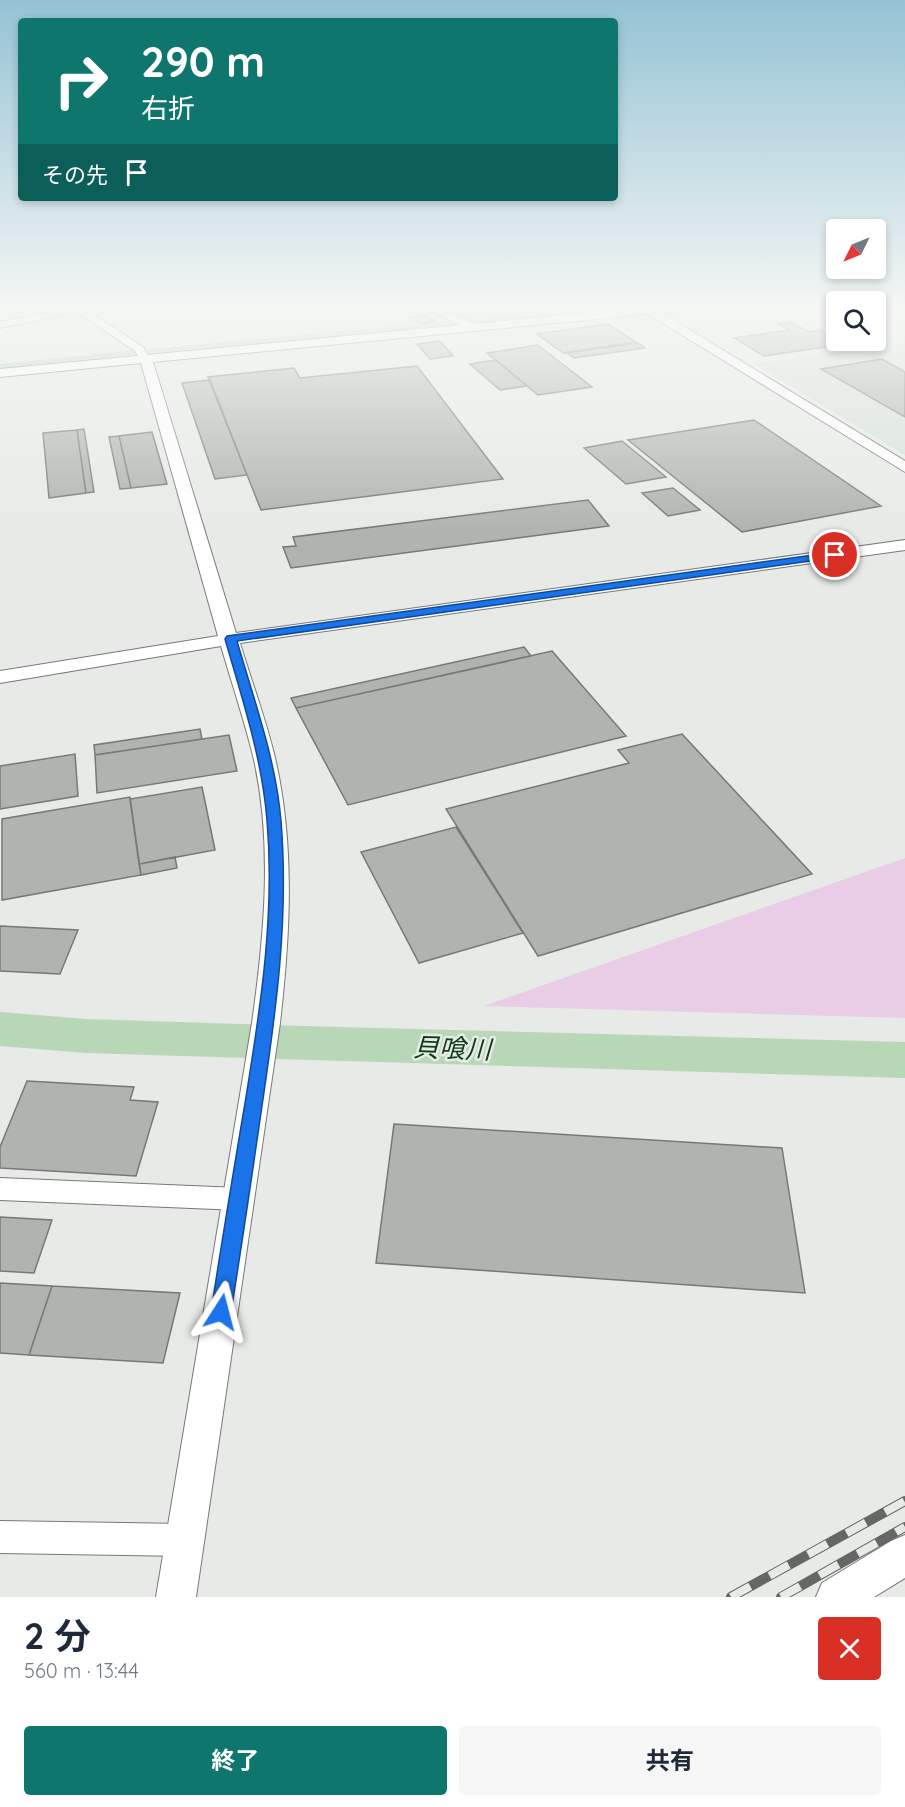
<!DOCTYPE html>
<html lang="ja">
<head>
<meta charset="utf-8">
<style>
  body { margin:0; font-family:Quicksand,"Noto Sans JP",sans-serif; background:#f6f6f7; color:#1f2937; height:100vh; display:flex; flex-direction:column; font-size:22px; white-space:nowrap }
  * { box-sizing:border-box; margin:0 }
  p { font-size:20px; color:#747a83 }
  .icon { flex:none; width:33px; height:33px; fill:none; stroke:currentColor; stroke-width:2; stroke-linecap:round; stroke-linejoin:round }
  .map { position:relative; height:1597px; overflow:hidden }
  .sheet { display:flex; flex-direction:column; background:#fff; flex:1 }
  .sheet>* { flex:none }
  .guide { position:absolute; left:18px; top:18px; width:600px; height:183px; border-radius:6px; box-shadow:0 3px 9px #0003; background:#0f766e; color:#fff; overflow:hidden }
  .needle { width:39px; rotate:227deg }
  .controls { position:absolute; left:826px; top:219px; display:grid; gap:12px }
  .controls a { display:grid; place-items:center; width:60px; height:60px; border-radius:6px; background:#fff; box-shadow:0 3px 9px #0003; font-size:30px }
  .pin { position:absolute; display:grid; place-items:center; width:51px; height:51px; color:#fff; margin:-26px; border:3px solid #fff; border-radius:50%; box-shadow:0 2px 6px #0007 }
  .me { position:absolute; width:66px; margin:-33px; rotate:9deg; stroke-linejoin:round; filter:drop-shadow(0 0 4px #0008) }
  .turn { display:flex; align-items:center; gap:21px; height:126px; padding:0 24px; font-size:27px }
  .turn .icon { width:78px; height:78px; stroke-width:2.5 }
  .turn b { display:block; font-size:42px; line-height:51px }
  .then { display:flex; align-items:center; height:57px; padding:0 24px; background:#0003; gap:12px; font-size:22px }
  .round { display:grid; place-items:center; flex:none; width:63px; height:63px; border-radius:6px; background:#f6f6f7 }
  .head { display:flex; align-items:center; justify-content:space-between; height:102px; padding:0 24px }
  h1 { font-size:36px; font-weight:700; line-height:45px }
  .primary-button { display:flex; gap:12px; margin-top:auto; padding:12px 24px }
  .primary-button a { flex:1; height:69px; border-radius:6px; background:#0f766e; color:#fff; font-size:24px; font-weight:700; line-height:69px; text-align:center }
  .primary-button a+a { background:#f6f6f7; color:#1f2937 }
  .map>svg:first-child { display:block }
  .built { fill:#d7e0d7 }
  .green { fill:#e9cde6 }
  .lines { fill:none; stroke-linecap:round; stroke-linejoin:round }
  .stream { stroke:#b7d7b7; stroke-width:4 }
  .river { fill:#b7d7b7; fill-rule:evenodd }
  .building { fill:#b1b3b1; stroke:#767976; stroke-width:1.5 }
  .minor-casing { stroke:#777977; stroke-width:2 }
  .tertiary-casing { stroke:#777977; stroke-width:2 }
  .minor { fill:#fff; fill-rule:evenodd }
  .tertiary { fill:#fff; fill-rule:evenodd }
  .rail-casing { stroke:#656765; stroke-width:10 }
  .rail { stroke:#e7eae7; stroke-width:8; stroke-dasharray:22; stroke-linecap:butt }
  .route { fill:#1a73e8; stroke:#114b97; stroke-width:1.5 }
  .labels { text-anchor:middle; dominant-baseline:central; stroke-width:5; stroke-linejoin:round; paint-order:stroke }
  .near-water-label { font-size:26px; font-style:italic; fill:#0f3d14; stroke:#e7eae7 }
</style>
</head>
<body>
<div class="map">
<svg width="905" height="1597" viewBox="0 0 905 1597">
  <rect width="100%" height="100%" fill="#e7eae7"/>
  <path class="built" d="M905,342V455L754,364Z"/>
  <path class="green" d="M905,858V1018L484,1006Z"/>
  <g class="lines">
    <path class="stream" d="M149,351L606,309
      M0,366L137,352"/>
    <path class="river" d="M0,1012L86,1019L303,1026L905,1042V1078L86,1053L0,1046Z"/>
  </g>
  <path class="building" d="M423,315L435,321L422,324L410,318Z
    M791,322L808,332L820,330L845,344L764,356L734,338L789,330L778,324Z
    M608,324L636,342L563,353L537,334Z
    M440,341L453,356L430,359L417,344Z
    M638,343L645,348L574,358L567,353Z
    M538,345L592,387L538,395L487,353Z
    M882,359L905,372V417L821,369Z
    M496,360L527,386L500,390L470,364Z
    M417,366L503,479L261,510L208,377L294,368L300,378Z
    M210,380L247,475L215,479L182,383Z
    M754,420L881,506L742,532L628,440Z
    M84,429L94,492L86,493L77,430Z
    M77,430L86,493L49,498L43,433Z
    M152,432L167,484L131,488L119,436Z
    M119,436L131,488L120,489L109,437Z
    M622,441L666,477L626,484L584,448Z
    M673,488L700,510L668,516L642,493Z
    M588,500L609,526L291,568L283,547L296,546L293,537Z
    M524,647L531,656L296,708L291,698Z
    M552,651L626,736L348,805L296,708Z
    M200,729L202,739L95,755L94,745Z
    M682,734L812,874L538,956L446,809L629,763L618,750Z
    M229,735L237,771L97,793L95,755Z
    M75,754L78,796L0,809V766Z
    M202,787L215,850L139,864L130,799Z
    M130,797L141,875L2,900V819Z
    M456,827L523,933L419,963L361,852Z
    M175,857L177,868L141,875L139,864Z
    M0,926L78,930L60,974L0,971Z
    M27,1081L134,1087L130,1100L158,1102L136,1176L0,1168V1147Z
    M394,1124L782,1148L805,1293L376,1263Z
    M0,1217L52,1220L34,1273L0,1271Z
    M0,1283L52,1286L29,1355L0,1353Z
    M52,1286L180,1293L163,1363L29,1355Z"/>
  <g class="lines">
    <g class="minor-casing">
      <path id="minor" d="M72,307H82L143,347L151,360L150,362H142L135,351L77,312L0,328V322Z
        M0,1178L239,1188L248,1191L252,1199L248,1207L239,1210L0,1200Z
        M0,1521L185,1524L196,1529L201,1540L196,1551L185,1556L0,1553Z"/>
    </g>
    <g class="tertiary-casing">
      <path id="tertiary" d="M424,307H438L475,324L641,307H692L687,310L662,313L905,461V472L648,314L153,362L236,633L905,540V550L240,643C252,683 267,722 276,762C295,848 290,936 280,1023L196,1597H156L252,1023C264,937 273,846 254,760C245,722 232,684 221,646L0,683V671L218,636L141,363L0,377V369L460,325L425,309Z
        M905,1535V1578L874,1597H816L822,1583L891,1541Z"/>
    </g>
    <use href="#minor" class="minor"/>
    <use href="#tertiary" class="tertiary"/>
    <g class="rail-casing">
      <path id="rail" d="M731,1597L905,1501
        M781,1597L905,1527"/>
    </g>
    <use href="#rail" class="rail"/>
  </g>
  <linearGradient id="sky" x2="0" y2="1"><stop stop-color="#94c2d4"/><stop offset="0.58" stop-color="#f4f6f4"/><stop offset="1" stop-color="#f4f6f4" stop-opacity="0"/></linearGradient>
  <rect width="905" height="530" fill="url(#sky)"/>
  <path class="route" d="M835,552L840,555L839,557L237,641C254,700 276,760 281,821C289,918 276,1011 262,1106C252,1175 242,1244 231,1312L228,1319L221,1322L214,1319L211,1312C222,1240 234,1168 246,1097C261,1005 275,913 267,820C262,758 242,698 225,639L227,636Z"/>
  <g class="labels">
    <g class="near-water-label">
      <text transform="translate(452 1048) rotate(2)">貝喰川</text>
    </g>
  </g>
</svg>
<div class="controls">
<a><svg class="needle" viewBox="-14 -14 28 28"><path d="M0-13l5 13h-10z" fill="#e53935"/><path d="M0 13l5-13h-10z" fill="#747a83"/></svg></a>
<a><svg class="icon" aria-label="search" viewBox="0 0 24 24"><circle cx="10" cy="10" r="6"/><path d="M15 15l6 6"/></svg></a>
</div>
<div class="pin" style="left:835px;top:555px;background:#d93025"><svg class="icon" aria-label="arrive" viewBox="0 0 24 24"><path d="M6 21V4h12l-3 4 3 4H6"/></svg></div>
<svg class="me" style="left:221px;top:1312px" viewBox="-20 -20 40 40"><path d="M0-17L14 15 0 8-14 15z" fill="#1a73e8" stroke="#fff" stroke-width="4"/></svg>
<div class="guide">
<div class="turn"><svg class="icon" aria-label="right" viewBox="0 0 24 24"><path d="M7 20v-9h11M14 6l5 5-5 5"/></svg><div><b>290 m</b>右折</div></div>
<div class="then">その先<svg class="icon" aria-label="arrive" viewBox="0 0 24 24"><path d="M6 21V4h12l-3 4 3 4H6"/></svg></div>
</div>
</div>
<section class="sheet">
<div class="head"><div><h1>2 分</h1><p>560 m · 13:44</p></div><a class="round" style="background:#d93025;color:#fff"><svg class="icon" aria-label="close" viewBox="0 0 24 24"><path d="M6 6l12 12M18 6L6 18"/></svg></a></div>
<div class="primary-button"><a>終了</a><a>共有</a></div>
</section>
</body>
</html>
